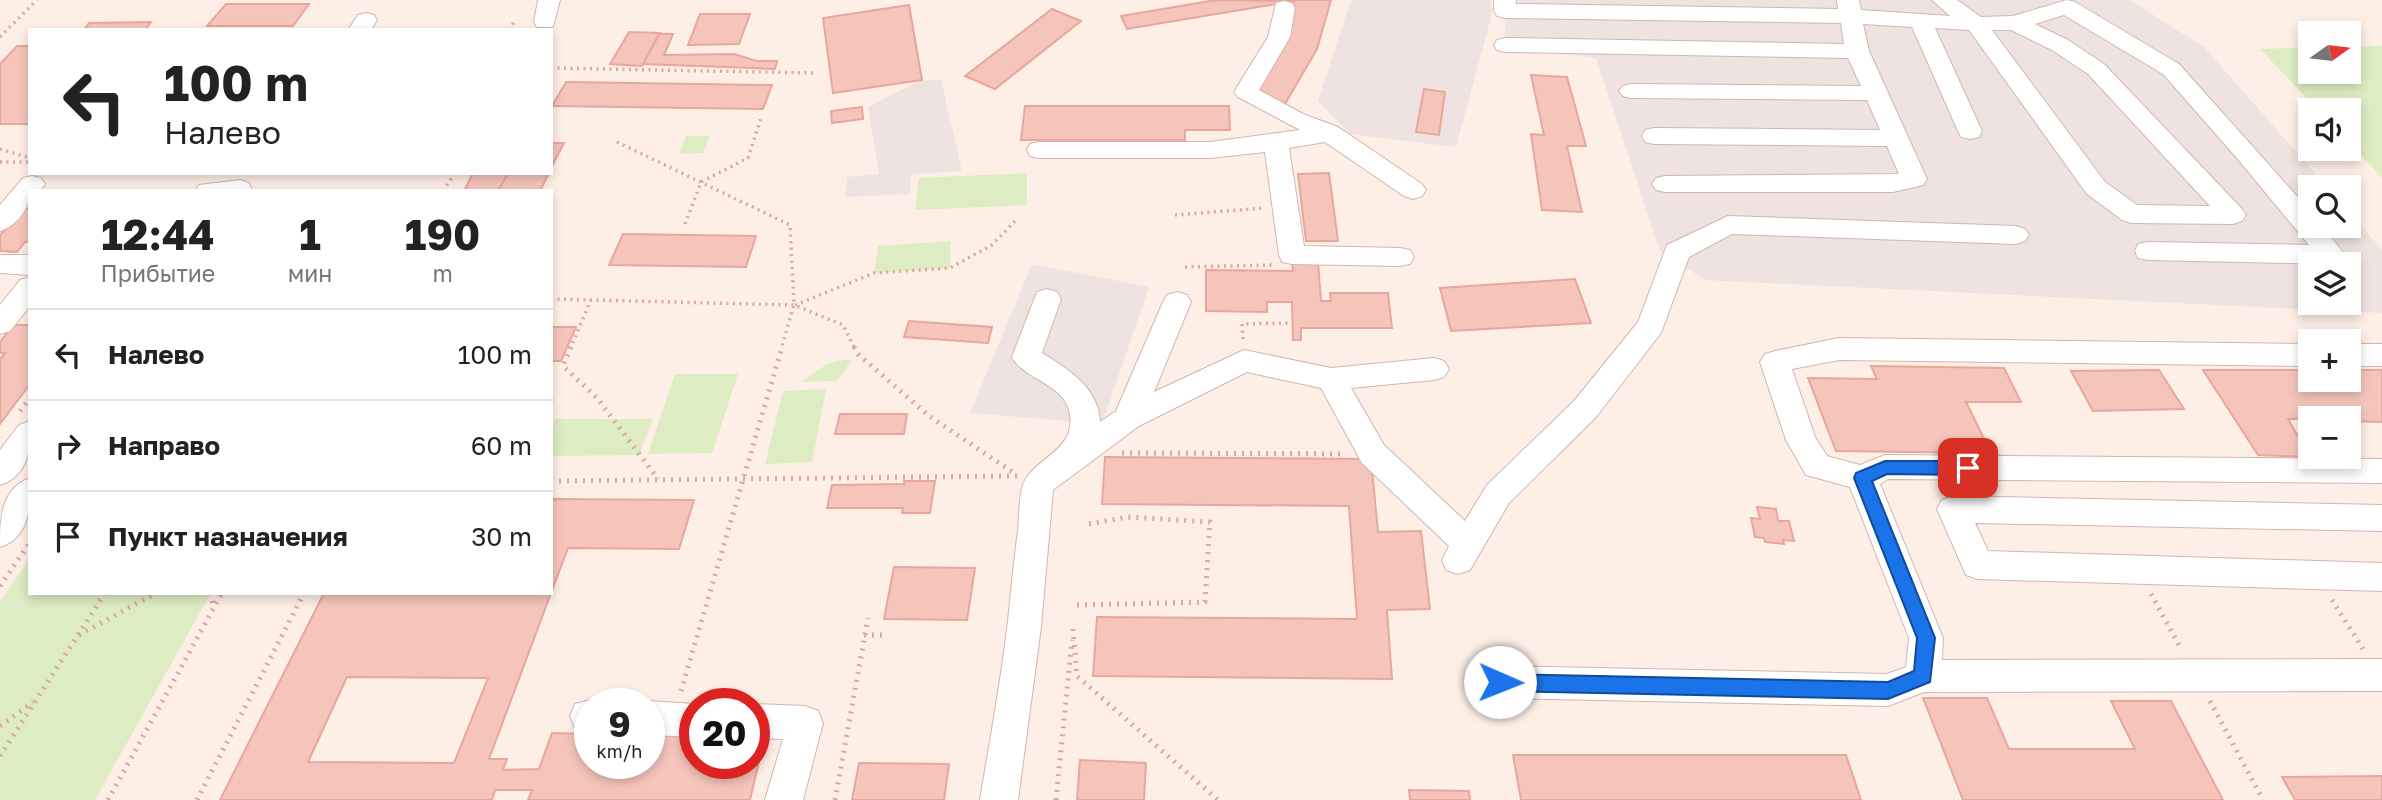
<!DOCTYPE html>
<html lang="ru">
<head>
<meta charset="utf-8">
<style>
  body { margin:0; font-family:"Golos Text",sans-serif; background:#f2f2f2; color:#222; height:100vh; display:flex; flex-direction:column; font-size:26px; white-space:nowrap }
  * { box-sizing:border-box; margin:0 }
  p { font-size:23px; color:#767676 }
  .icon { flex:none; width:38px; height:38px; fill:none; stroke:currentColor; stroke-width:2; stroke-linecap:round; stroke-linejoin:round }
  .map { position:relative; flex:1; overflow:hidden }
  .details { position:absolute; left:28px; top:189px; width:525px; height:406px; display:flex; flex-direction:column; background:#fff; border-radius:0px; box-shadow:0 4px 10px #0003 }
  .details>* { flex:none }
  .guide { position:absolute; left:28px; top:28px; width:525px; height:147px; border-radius:0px; box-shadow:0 4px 10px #0003; background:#fff; color:#222; overflow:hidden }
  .needle { width:46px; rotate:76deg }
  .tools { position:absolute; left:2298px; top:21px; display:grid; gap:14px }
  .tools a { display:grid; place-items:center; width:63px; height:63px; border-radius:0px; background:#fff; box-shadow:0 4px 10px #0003; font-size:35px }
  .speed { position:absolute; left:574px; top:688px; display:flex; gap:14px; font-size:35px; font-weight:700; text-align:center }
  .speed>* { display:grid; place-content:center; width:91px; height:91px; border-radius:50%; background:#fff; box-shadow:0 4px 10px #0003; line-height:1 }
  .speed small { font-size:18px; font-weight:400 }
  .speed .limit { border:10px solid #d22; background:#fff; color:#111 }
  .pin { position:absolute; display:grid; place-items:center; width:60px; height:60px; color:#fff; margin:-30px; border-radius:14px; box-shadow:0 4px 10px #0006 }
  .me { position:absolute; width:77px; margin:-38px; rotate:91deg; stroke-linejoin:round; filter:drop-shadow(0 0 5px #0008) }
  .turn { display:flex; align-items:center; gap:24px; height:147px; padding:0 21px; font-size:32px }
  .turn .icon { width:91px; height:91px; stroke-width:2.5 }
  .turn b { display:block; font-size:49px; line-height:60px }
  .eta { display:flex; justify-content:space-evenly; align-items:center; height:119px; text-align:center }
  .eta b { font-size:42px; font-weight:700; line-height:49px }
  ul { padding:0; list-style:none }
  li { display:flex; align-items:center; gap:21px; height:91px; padding:0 21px; border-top:2px solid #e0e0e0 }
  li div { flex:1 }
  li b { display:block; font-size:26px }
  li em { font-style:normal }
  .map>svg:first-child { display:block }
  .industrial { fill:#eee3e0; fill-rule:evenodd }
  .green { fill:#deecc3 }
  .building { fill:#f5c5bc; stroke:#e8a69c; stroke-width:2; fill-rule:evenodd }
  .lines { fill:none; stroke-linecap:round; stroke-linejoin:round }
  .minor-casing { stroke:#d3b5ae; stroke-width:2 }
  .path-far1 { stroke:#daa79f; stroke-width:3.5; stroke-dasharray:2 4.5; stroke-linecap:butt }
  .path { stroke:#daa79f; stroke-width:5; stroke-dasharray:2 6; stroke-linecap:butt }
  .minor { fill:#fff; fill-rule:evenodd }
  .route { fill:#1a73e8; stroke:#114b97; stroke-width:2 }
</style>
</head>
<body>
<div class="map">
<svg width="2382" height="800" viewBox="0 0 2382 800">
  <rect width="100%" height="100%" fill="#feefe6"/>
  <path class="industrial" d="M1351,0H1491L1492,14L1456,147L1350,134L1318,101Z
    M1505,0H2130L2204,47L2327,187H2310V226H2348L2349,212L2382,250V313L1705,280L1660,251L1596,58L1505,45ZM2310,264H2348V303H2310Z
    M941,80L962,171L911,174L910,194L845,197L847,177L879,174L868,107L919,81Z
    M1032,264L1149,287L1102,424L970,413Z"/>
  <path class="green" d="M2349,46H2382V178L2349,142L2348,110H2318L2260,49L2310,47V72H2348Z
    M686,136H710L703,153L679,154Z
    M1027,173V205L915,210L919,178Z
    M950,241V268L874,273L878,246Z
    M843,360H852L837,381L801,382L827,364Z
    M675,374H738L712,453L648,454Z
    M826,389L812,462L765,464L783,391Z
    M555,419H653L639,455L551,456V428Z
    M30,558V593H211L95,800H0V601Z"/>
  <path class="building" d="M1216,0L1294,1L1127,29L1121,16Z
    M1297,0H1331L1317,49L1285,104L1257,95L1294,1Z
    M226,4H309L293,26H207Z
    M909,5L922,80L833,93L823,18Z
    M1052,9L1081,21L995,89L965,76Z
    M700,14H750L739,44L688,45Z
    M151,22L145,30H84L89,23Z
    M629,32L660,33L642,66L610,64Z
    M659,34H673L664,55L734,54L757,61H777L775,69L643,64Z
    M17,46H30V124H0V64Z
    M1531,75L1567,77L1586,146H1567L1582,212L1542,210L1531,134L1544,135Z
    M566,82L772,85L763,109L552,106Z
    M1424,89L1445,92L1439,135L1416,132Z
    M1025,106H1229L1230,130H1185V140H1021Z
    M862,107L863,119L832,123L831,111Z
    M551,143H564L551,168Z
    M473,173H508L498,191H464Z
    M508,173H549L540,191H498Z
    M1329,173L1338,241H1306L1298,174Z
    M23,209H30V242H25L17,252L0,251V235Z
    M623,234L756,236L746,267L609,265Z
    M1292,262H1318L1321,301H1331L1330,293H1388L1392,328H1301V340H1293L1292,302H1267V312L1206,311V270L1293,271Z
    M1575,279L1591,323L1451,331L1440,288Z
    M909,321L992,327L988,343L904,337Z
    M13,325H30V384L0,424V359L5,353H0V342Z
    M551,327H576L561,361H551Z
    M1871,366L2004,368L2021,402H1966L1991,453L1836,451L1808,378L1877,379Z
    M2159,370L2184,409L2093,411L2071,371Z
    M2203,370H2310V380H2348V370H2382V422L2348,421V418L2288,419L2310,457L2258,455Z
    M840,414H907L904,434H835Z
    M1105,457L1371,459L1378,532L1421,531L1430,609L1387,610L1392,679L1093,676L1097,617L1357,619L1349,506L1102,504Z
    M904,481H935L930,513H902L903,508H827L832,485L904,484Z
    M551,499L694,500L679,549L568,548L551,593Z
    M1757,507L1776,509L1778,521H1789L1794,541L1783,540L1784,544L1765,542L1764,538L1755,537L1751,518L1760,519Z
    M894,567L975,568L967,620L884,619Z
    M324,593H551L489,759H507L503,770L539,769L552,733L590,734V763H649V735H695V763H754V736H765L750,800H528L532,790H495L492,800H220ZM347,677L488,678L454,763L308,762Z
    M1923,698H1987L2009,749H2135L2111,701H2171L2223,800H1963Z
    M1513,755H1846L1861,800H1521Z
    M1080,760L1146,763L1144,800H1077Z
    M859,763L949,764L944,800H852Z
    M2382,776V800H2295L2282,777Z
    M1409,790L1469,791L1470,800H1410Z"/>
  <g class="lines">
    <g class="minor-casing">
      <path id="minor" d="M538,0H560L553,27H537L534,22Z
        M1494,0H1516V4L1838,9L1837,0H1859L1861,10L1950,16L1932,0H1957L1981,17L2013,16L2067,0L2075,2L2179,64L2310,211V226H2322L2345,255L2342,262L2332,264L2148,260L2138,258L2135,251L2138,244L2148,242L2309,245L2236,157L2163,74L2064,15L2035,24L2068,40L2104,64L2242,209L2246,215L2242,221L2233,224L2131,223L2122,220L2087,194L1969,30L1935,28L1982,131L1979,137L1970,139L1961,137L1958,131L1912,27L1863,24L1869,51L1927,179L1923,185L1893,192H1665L1656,190L1652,184L1656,178L1665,176L1899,174L1887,146L1654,144L1645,142L1642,136L1645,130L1654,128L1880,130L1867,100L1631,98L1623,96L1619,91L1623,86L1631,84L1861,86L1848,58L1505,52L1497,50L1494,45L1497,40L1505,38L1844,44L1841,23L1505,18L1497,16L1494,11ZM1992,30H2011L2052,50L2088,74L2210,206L2137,205L2105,182Z
        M1284,1L1292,3L1295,8L1290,37L1259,90L1303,114L1338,127L1422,184L1426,190L1422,196L1413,199L1404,196L1325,142L1289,148L1304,246L1400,248L1410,250L1414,257L1410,264L1400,266L1292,264L1282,262L1279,255L1265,152L1210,158H1039L1030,156L1027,150L1030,144L1039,142H1210L1300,130L1238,97L1234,92L1268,37L1276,3Z
        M366,13L374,15L377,20L371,30H348L358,15Z
        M32,176L41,178L45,184L40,191H30C30,208 17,226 0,231V205L23,178Z
        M240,180L249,183L252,191H195L199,185Z
        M1728,216L2016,226L2025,229L2029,235L2025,241L2016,244L1732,234L1689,257L1661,333L1596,417L1509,503L1470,570L1458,574L1446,570L1442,560L1449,546L1362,463L1321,388L1247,372L1139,426L1053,490L1041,627L1018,800H980C990,740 1001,681 1008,621C1011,590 1014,560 1018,530C1019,517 1019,501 1022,488C1030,457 1080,452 1069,410C1062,384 1024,379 1012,357L1037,292L1047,289L1057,292L1061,299L1042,353C1068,369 1099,388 1100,422L1116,411L1163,302L1167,295L1177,292L1187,295L1191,302L1154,392L1244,350L1331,368L1434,358L1444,361L1449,369L1444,377L1434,380L1351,388L1384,445L1465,521L1487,485L1574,401L1638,322L1667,245Z
        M0,255H30V275L0,273Z
        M30,277V306L10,331L0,334V305L20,280Z
        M1839,338L2310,344V366L1839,360L1792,369L1815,437L1827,456L1860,465L1885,455L2382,459V483L1888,479L1880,484L1943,638L1942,660L2382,659V691L1924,692L1888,706L1500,698L1488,693L1482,682L1488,671L1500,666L1887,674L1906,667L1909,638L1850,487L1806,475L1786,440L1760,362L1765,354L1775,351Z
        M2348,344H2382V366H2348Z
        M30,421C30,448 30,475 0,485V450L19,425Z
        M30,478C30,506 31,537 0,547C0,520 0,489 30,478Z
        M1953,496L2382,505V531L1975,523L1988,551L2382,563V591L1978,579L1966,575L1937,509L1942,500Z
        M590,700L600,704H590L588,732L575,728L570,716L575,704Z
        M649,701L695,704V737L649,735V704H644Z
        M754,704L805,706L818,711L823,723L803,800H765L783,739L754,738Z"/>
    </g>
    <path class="path-far1" d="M509,30L516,19
      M0,37L37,0
      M551,68L814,73
      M617,142L790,225L794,305L781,349
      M0,149L30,158
      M0,162H30
      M443,191L455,173
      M1175,215L1264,208
      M685,224L701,182L748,158L761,118
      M1185,267L1273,265
      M551,299L794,305L843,325L855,349
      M795,305L874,273L950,268L992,245L1017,219
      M1243,339L1242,324L1292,323
      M570,349L591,300"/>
    <path class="path" d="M571,347L563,366L597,398L658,479
      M854,347L858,354L929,416L1017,475
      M20,411L30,398
      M1122,453L1344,454
      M551,481L1017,476
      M0,586L29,544
      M211,593L213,606
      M2151,594L2180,647
      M2332,600L2363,649
      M1077,605L1205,602L1210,522L1128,517L1088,524
      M1073,629L1077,676L1218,800
      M79,635L156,593
      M864,635H887
      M681,691L782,347
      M2210,701L2263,800
      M0,726L33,702
      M0,756L105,593
      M108,800L222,593
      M197,800L304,593
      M835,800L868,618
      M1056,800L1072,640"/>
    <use href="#minor" class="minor"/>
  </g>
  <path class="route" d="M1885,461H1968L1974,463L1977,468L1974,473L1968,475L1887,474L1872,481L1935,638L1930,682L1888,699L1500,691L1494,688L1491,682L1494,676L1500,674L1888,682L1914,671L1917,638L1854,478L1856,473Z"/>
</svg>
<div class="tools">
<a><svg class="needle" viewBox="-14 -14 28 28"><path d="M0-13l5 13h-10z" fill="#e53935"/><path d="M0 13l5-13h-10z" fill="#767676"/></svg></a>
<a><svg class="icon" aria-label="sound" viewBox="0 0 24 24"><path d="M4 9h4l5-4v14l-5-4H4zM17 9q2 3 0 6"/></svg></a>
<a><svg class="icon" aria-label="search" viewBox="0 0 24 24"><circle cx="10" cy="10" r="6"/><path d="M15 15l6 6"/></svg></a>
<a><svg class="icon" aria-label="layers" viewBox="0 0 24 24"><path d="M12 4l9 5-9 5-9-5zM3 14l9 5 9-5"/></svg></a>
<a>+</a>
<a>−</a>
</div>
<div class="speed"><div>9<small>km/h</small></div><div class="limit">20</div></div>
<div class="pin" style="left:1968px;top:468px;background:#d93025"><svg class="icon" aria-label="arrive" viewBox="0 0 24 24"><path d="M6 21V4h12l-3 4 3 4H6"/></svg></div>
<svg class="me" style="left:1500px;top:682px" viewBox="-20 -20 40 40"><circle r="19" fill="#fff"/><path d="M0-13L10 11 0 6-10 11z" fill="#1a73e8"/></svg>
<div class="guide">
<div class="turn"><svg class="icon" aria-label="left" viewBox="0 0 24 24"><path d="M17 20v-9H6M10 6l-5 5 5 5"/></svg><div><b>100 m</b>Налево</div></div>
</div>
<section class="details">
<div class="eta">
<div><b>12:44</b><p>Прибытие</p></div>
<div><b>1</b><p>мин</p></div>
<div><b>190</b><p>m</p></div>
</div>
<ul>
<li><svg class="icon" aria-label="left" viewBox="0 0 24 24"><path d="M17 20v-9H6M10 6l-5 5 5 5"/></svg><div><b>Налево</b></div><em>100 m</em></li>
<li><svg class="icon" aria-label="right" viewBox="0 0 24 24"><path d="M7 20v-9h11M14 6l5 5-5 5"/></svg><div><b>Направо</b></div><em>60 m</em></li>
<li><svg class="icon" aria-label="arrive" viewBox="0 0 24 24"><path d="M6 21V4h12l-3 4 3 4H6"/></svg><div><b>Пункт назначения</b></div><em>30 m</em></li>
</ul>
</section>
</div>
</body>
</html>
